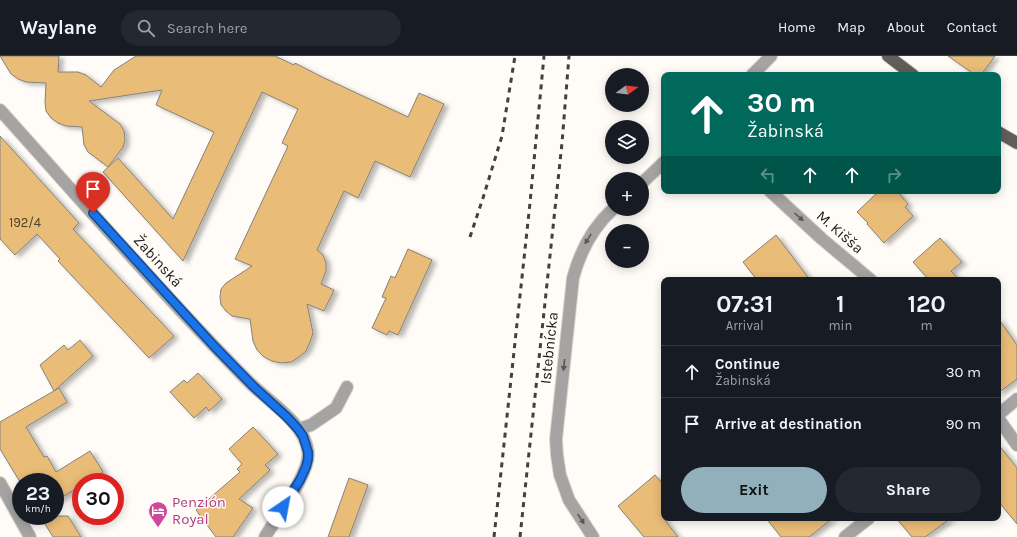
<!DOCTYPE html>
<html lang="en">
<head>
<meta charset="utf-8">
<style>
  body { margin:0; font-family:Karla,sans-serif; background:#242831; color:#f1f3f6; height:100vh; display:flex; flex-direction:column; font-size:15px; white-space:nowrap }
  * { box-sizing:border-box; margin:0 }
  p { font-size:13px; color:#9ea1a6 }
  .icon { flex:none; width:22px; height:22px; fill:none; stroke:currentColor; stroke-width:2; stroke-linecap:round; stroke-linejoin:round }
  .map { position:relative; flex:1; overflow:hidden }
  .drawer { position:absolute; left:661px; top:221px; width:340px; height:244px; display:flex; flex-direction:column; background:#171b24; border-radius:8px; box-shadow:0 2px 10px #0003 }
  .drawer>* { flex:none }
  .top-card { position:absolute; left:661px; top:16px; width:340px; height:122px; border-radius:8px; box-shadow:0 2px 10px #0003; background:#00695c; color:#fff; overflow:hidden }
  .needle { width:26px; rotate:75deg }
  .controls { position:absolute; left:605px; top:12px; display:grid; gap:8px }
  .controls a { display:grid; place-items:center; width:44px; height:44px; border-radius:50%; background:#171b24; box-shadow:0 2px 10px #0003; font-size:20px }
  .speed { position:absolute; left:12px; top:417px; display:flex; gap:8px; font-size:20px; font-weight:700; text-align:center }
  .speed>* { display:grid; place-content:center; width:52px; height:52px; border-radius:50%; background:#171b24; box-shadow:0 2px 10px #0003; line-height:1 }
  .speed small { font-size:10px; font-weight:400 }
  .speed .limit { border:6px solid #d22; background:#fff; color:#111 }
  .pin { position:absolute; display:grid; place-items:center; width:34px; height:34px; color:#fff; margin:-41px -17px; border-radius:50% 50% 50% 0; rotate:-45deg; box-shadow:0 0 4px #0007 }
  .pin .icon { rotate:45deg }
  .me { position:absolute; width:44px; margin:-22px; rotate:33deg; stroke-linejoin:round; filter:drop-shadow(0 0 3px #0008) }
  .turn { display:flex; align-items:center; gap:14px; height:84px; padding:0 20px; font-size:18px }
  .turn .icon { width:52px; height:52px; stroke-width:2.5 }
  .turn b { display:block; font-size:28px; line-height:34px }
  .lanes { display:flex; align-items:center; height:38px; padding:0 20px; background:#0003; justify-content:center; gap:20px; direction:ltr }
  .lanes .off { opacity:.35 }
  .eta { display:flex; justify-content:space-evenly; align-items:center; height:68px; text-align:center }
  .eta b { font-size:24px; font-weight:700; line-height:28px }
  .primary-button { display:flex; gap:8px; margin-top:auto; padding:8px 20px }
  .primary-button a { flex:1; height:46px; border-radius:24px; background:#91b0bb; color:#111; font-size:16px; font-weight:700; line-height:46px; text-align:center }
  .primary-button a+a { background:#242831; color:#f1f3f6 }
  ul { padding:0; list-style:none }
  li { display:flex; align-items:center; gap:12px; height:52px; padding:0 20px; border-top:1px solid #363941 }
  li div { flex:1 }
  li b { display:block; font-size:15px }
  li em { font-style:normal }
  header { display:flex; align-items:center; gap:24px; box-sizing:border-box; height:56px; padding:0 20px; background:#171b24; border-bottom:1px solid #363941 }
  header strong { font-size:19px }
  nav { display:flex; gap:22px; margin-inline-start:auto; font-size:14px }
  .search { width:280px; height:36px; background:#242831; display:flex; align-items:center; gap:10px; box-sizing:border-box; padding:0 14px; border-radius:22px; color:#9ea1a6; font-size:15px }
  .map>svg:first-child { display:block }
  .building { fill:#e9bc77; stroke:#85817c; filter:url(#shadow) }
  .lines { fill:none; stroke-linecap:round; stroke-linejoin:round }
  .minor-casing { stroke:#dbd7d2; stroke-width:14 }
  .major-casing { stroke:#dbd7d2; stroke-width:14 }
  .minor { stroke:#a6a4a2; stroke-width:12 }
  .major { stroke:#615d59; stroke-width:12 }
  .rail { stroke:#41403d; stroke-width:3; stroke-dasharray:5 5; stroke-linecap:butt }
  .oneway { fill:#5a5856 }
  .route-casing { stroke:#114b97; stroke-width:10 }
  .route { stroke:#1a73e8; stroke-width:7 }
  .labels { text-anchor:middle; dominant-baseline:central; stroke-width:3; stroke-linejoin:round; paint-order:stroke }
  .number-label { font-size:13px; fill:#4e4230 }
  .street-label { font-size:15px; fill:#1b1a18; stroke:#fffbf6 }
  .hotel-label { font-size:15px; fill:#b23c85; stroke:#fffbf6; text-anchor:start }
</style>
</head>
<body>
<header>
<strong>Waylane</strong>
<div class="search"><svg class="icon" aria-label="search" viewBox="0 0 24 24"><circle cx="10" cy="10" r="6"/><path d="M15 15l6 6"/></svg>Search here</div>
<nav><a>Home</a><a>Map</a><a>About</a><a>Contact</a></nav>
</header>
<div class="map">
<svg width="1017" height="481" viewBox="0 0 1017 481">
  <defs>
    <filter id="shadow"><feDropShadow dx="4.5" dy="2.5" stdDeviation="2" flood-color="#0004"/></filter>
  </defs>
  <rect width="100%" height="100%" fill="#fffbf6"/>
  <path class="building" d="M0,0H59L58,16H78L86,19L101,31L114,14L136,0H275L294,9L295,7L320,20L408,61L419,37L444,48L410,121L375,105L358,142L344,135L317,194L323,199L326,207V215L321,228L334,234L324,255L307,248L313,277L310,286L306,295L299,301L291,306L281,307L272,305L264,301L257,294L253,285L250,263L232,260L226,255L221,249L220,241L221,233L226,227L252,210L235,203L288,90L282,87L298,53L262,36L183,205L103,116L118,102L173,163L214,76L156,49L162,34L89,45L120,68L124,75L125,84L123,91L108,111L88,96L84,89L82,71L66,70L58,67L51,62L46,55L45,46L46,27L26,26L18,23L11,18Z
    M948,0H995L981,19H975Z
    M0,80L79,167L73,173L174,280L149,302L58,205L60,203L37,178L15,199L0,183Z
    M879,135H897L908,148L905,151L913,160L884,187L867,168L868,167L857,156Z
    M776,179L810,224H757L743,206Z
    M940,182L962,206L951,215L959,224H929L913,206Z
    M408,193L432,204L398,279L389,275L387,279L372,272L386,242L382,241L391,220L395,222Z
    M998,262L1017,289V323L998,337Z
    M80,284L93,300L54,335L40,309L64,289L68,294Z
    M198,317L222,343L209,355L206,351L194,362L170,336L184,324L187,327Z
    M59,332L67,346L26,371L44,401L47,400L56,416L90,395L103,416L87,426H81V430L55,445V426H20L0,393V366Z
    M253,371L278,398L265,409L270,414L239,443L253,452L233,481H216L196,454L240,416L237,413L242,408L229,393Z
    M998,388L1017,412V468L998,445Z
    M655,419L664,429V463L678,481H644L618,450Z
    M349,422L368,429L349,481H328Z
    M40,460H68L81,481H53Z
    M766,462H833L809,481H781Z
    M896,462H951L925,481H912Z"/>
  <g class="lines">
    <g class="minor-casing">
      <path id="minor" d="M752,19L771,0
        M0,54C82,145 163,239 249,326C269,346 305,367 308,396C311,416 276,462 265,481
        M642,127L664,106
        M770,135L822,183L871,224
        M998,359L1017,343
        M998,362L1017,389
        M299,373L311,369L336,352L347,331
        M0,427L30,481
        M593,481L569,444L560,419L557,399L556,383L573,222C580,196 592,172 613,153
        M845,481L869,462"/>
    </g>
    <g class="major-casing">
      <path id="major" d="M888,0L913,19
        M998,76L1017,87"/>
    </g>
    <use href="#minor" class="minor"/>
    <use href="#major" class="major"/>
    <path class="rail" d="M470,181L483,142L502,80L515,0
      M494,481L530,147L544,0
      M520,481L562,87L569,0"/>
  </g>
  <defs><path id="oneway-solid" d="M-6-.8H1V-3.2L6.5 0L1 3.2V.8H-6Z"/></defs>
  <g class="oneway">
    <use href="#oneway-solid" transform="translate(799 161) rotate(42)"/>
    <use href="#oneway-solid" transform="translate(588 183) rotate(122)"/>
    <use href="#oneway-solid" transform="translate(564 309) rotate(96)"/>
    <use href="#oneway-solid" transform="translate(581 463) rotate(56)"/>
  </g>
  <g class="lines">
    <g class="route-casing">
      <path id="route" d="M93,157L214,290L254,331L287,361L298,373L303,380L308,396V403L306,411L300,424L283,451"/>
    </g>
    <use href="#route" class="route"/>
  </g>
  <defs>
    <g id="hotel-pin" transform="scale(1)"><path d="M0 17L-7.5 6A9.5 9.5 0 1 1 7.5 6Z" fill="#d1479c" stroke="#fffbf6"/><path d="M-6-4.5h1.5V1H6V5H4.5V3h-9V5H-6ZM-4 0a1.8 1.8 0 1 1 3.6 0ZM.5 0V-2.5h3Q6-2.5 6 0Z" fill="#fff"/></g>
  </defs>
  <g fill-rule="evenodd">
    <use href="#hotel-pin" x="158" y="455"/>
  </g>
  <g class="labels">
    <g class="number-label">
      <text x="25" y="166">192/4</text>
    </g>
    <g class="street-label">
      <text transform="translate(840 176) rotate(41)">M. Kišša</text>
      <text transform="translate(158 205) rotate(48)">Žabinská</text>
      <text transform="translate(549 292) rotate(-84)">Istebnícka</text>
    </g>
    <g class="hotel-label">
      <text x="172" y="446">Penzión<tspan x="172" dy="17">Royal</tspan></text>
    </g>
  </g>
</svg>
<div class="controls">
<a><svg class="needle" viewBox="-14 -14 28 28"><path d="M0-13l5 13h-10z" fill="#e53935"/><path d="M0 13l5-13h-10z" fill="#9ea1a6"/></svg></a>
<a><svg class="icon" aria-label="layers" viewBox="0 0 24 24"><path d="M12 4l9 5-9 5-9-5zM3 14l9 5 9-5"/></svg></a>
<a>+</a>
<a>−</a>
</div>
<div class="speed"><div>23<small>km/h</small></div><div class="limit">30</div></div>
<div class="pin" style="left:93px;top:157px;background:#d93025"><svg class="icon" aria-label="arrive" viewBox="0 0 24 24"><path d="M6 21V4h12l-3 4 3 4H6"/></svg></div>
<svg class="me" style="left:283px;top:451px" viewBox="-20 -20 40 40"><circle r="19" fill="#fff"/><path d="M0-13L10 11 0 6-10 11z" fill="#1a73e8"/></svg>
<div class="top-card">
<div class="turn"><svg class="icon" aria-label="ahead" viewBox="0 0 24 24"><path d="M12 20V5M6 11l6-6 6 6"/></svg><div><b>30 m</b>Žabinská</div></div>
<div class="lanes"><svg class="icon off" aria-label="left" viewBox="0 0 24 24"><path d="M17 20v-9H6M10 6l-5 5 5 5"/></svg><svg class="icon" aria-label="ahead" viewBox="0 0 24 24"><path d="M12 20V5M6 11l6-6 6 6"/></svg><svg class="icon" aria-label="ahead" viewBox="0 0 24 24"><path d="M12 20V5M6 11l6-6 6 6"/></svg><svg class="icon off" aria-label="right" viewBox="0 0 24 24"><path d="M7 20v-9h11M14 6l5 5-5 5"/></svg></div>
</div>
<section class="drawer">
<div class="eta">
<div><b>07:31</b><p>Arrival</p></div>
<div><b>1</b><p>min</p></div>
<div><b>120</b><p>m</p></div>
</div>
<ul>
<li><svg class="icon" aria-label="ahead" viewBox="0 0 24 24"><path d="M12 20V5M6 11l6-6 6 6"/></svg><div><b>Continue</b><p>Žabinská</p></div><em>30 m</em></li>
<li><svg class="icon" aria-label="arrive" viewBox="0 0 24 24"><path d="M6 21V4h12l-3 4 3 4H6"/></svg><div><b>Arrive at destination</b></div><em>90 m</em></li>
</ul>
<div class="primary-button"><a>Exit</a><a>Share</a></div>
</section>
</div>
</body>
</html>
